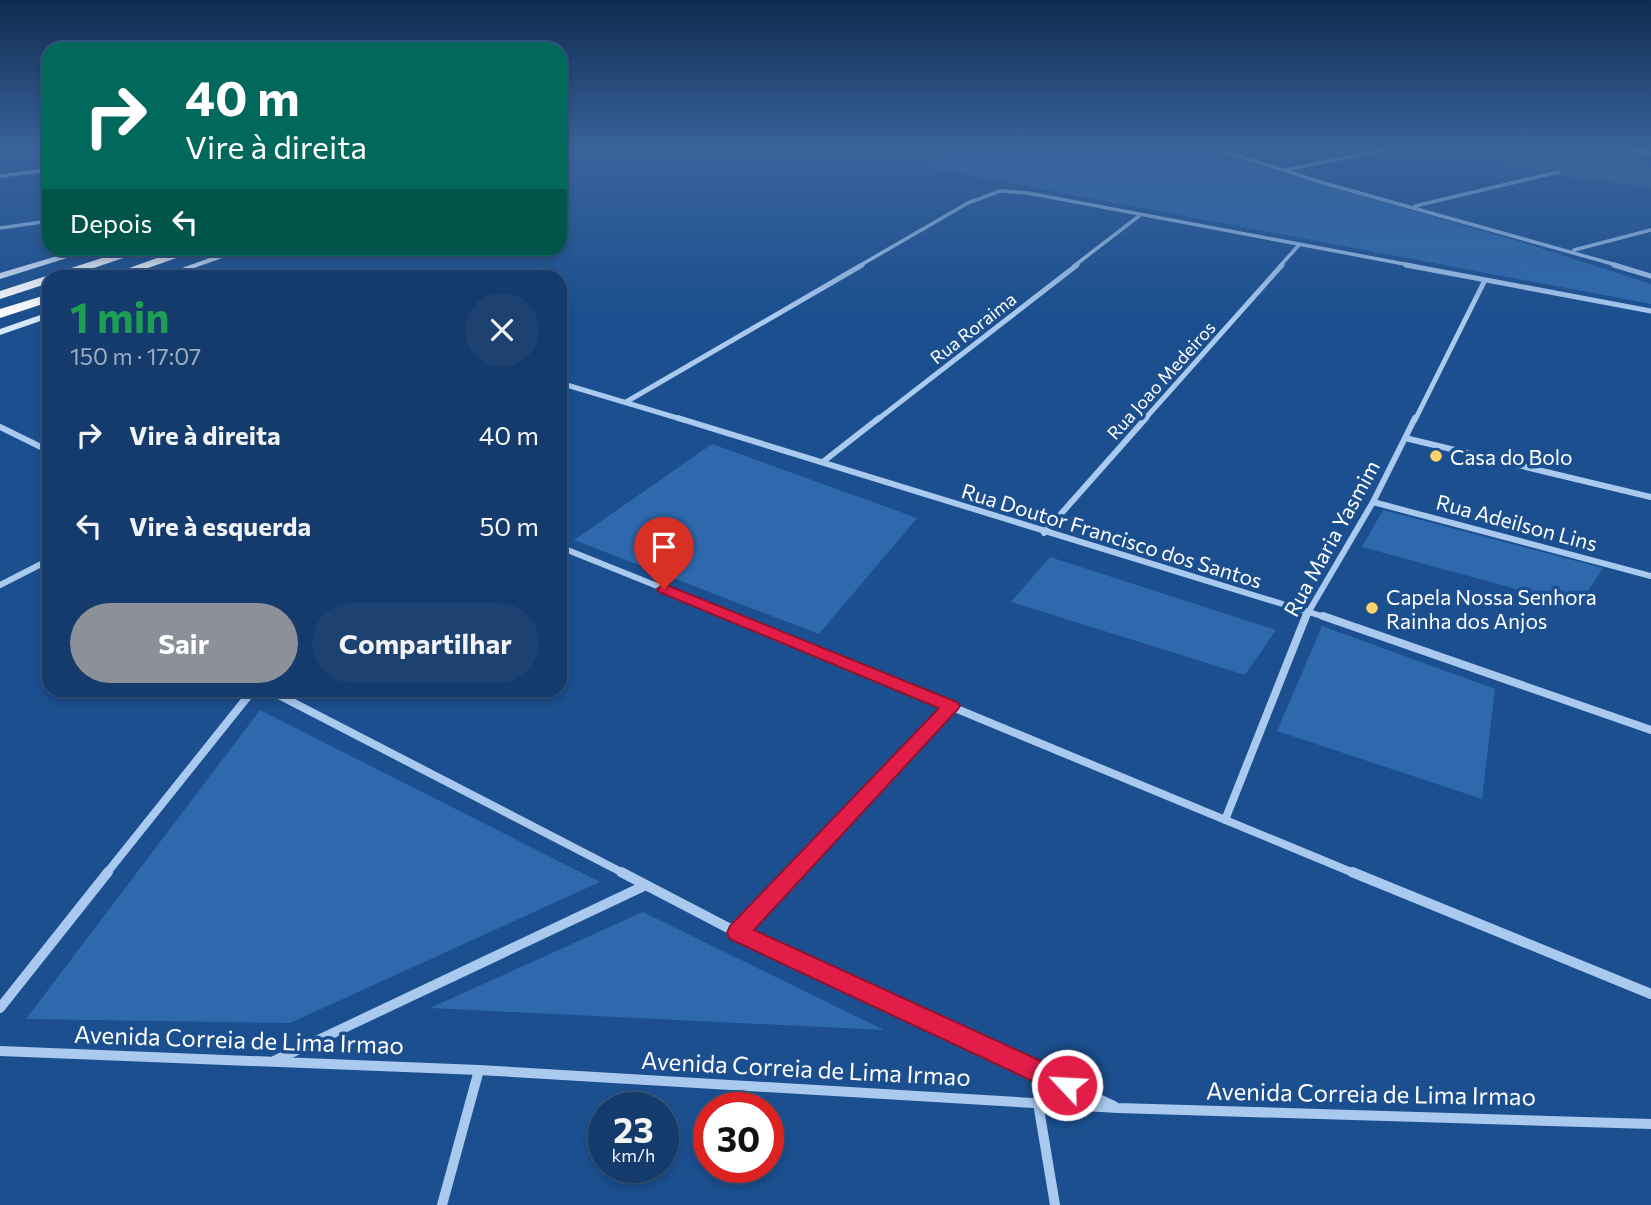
<!DOCTYPE html>
<html lang="pt">
<head>
<meta charset="utf-8">
<style>
  body { margin:0; font-family:Commissioner,sans-serif; background:#1d4271; color:#f1f3f6; height:100vh; display:flex; flex-direction:column; font-size:26px; white-space:nowrap }
  * { box-sizing:border-box; margin:0 }
  p { font-size:23px; color:#9dadc1 }
  .icon { flex:none; width:38px; height:38px; fill:none; stroke:currentColor; stroke-width:2; stroke-linecap:round; stroke-linejoin:round }
  .map { position:relative; flex:1; overflow:hidden }
  .panel { position:absolute; left:42px; top:270px; width:525px; height:427px; display:flex; flex-direction:column; background:#143b6b; border-radius:21px; box-shadow:0 4px 10px #0003,0 0 0 2px #33557e }
  .panel>* { flex:none }
  .top-card { position:absolute; left:42px; top:42px; width:525px; height:214px; border-radius:21px; box-shadow:0 4px 10px #0003,0 0 0 2px #33557e; background:#00695c; color:#fff; overflow:hidden }
  .speed { position:absolute; left:588px; top:1092px; display:flex; gap:14px; font-size:35px; font-weight:700; text-align:center }
  .speed>* { display:grid; place-content:center; width:91px; height:91px; border-radius:50%; background:#143b6b; box-shadow:0 4px 10px #0003,0 0 0 2px #33557e; line-height:1 }
  .speed small { font-size:18px; font-weight:400 }
  .speed .limit { border:10px solid #d22; background:#fff; color:#111 }
  .pin { position:absolute; display:grid; place-items:center; width:60px; height:60px; color:#fff; margin:-72px -30px; border-radius:50% 50% 50% 0; rotate:-45deg; box-shadow:0 0 7px #0007 }
  .pin .icon { rotate:45deg }
  .me { position:absolute; width:77px; margin:-38px; rotate:295deg; stroke-linejoin:round; filter:drop-shadow(0 0 5px #0008) }
  .turn { display:flex; align-items:center; gap:24px; height:147px; padding:0 28px; font-size:32px }
  .turn .icon { width:91px; height:91px; stroke-width:2.5 }
  .turn b { display:block; font-size:49px; line-height:60px }
  .then { display:flex; align-items:center; height:66px; padding:0 28px; background:#0003; gap:14px; font-size:26px }
  .round { display:grid; place-items:center; flex:none; width:74px; height:74px; border-radius:37px; background:#1d4271 }
  .overview { display:flex; align-items:center; justify-content:space-between; height:119px; padding:0 28px }
  h1 { font-size:42px; font-weight:700; line-height:52px; color:#1e9e55 }
  .primary-button { display:flex; gap:14px; margin-top:auto; padding:14px 28px }
  .primary-button a { flex:1; height:80px; border-radius:42px; background:#8c9099; color:#fff; font-size:28px; font-weight:700; line-height:80px; text-align:center }
  .primary-button a+a { background:#1d4271; color:#f1f3f6 }
  ul { padding:0; list-style:none }
  li { display:flex; align-items:center; gap:21px; height:91px; padding:0 28px }
  li div { flex:1 }
  li b { display:block; font-size:26px }
  li em { font-style:normal }
  .map>svg:first-child { display:block }
  .green { fill:#2e69ad }
  .lines { fill:none; stroke-linecap:round; stroke-linejoin:round }
  .river { fill:#3c6290; fill-rule:evenodd }
  .street-far4 { stroke:#a9c9ee; stroke-width:3.5 }
  .street-far3 { stroke:#a9c9ee; stroke-width:5 }
  .street-far2 { stroke:#a9c9ee; stroke-width:6 }
  .street-far1 { stroke:#a9c9ee; stroke-width:8 }
  .street { stroke:#a9c9ee; stroke-width:10 }
  .secondary { fill:#d6e6fa; fill-rule:evenodd }
  .highway { fill:#fff; fill-rule:evenodd }
  .route { fill:#e11d48; stroke:#92132f; stroke-width:2 }
  .poi-dot { fill:#ffd166; stroke:#1b4f8f; stroke-width:2.5 }
  .labels { text-anchor:middle; dominant-baseline:central; stroke-width:7; stroke-linejoin:round; paint-order:stroke }
  .far-street-label { font-size:18px; fill:#fff; stroke:#1b4f8f }
  .poi-label { font-size:21px; fill:#fff; stroke:#1b4f8f; text-anchor:start }
  .street-label { font-size:21px; fill:#fff; stroke:#1b4f8f }
  .near-street-label { font-size:24px; fill:#fff; stroke:#1b4f8f }
</style>
</head>
<body>
<div class="map">
<svg width="1651" height="1205" viewBox="0 0 1651 1205">
  <rect width="100%" height="100%" fill="#1b4f8f"/>
  <path class="green" d="M965,147H1190L1518,241L1651,284V304L925,167Z
    M712,444L917,518L819,634L574,540Z
    M1383,510L1603,568L1578,606L1362,547Z
    M1050,557L1276,630L1245,675L1011,602Z
    M1322,626L1495,689L1482,799L1277,731Z
    M260,710L600,882L290,1023L26,1019Z
    M643,912L884,1030L430,1008Z"/>
  <g class="lines">
    <path class="river" d="M1464,147H1519L1651,166V188C1619,183 1478,168 1464,147Z"/>
    <path class="street-far4" d="M1211,147L1320,182L1620,266
      M1621,147L1651,153
      M1285,170L1397,147
      M0,176L49,170
      M1415,206L1558,172
      M0,228L49,221
      M1574,250L1651,230
      M859,266L968,203L1000,191L1028,193L1415,266
      M1074,266L1139,216
      M1280,266L1299,245"/>
    <path class="street-far3" d="M1406,265L1651,311
      M1614,265L1651,276
      M560,383L684,420
      M626,402L862,265
      M877,420L1077,265
      M1144,420L1282,265
      M1415,420L1485,280"/>
    <path class="street-far2" d="M678,418L1328,618
      M0,427L49,451
      M1405,438L1651,497
      M824,461L879,418
      M1373,502L1651,576
      M1044,533L1146,418
      M560,547L737,618
      M0,585L49,560
      M1305,618L1373,502L1415,418"/>
    <path class="street-far1" d="M732,616L1356,874
      M1323,616L1651,730
      M269,690L625,874
      M1225,820L1306,616
      M106,874L253,690
      M793,874L951,706"/>
    <path class="street" d="M621,872L738,933L1114,1106
      M1352,872L1651,994
      M738,933L795,872
      M0,1008L108,872
      M0,1051L479,1070L1118,1108L1651,1124
      M274,1061L646,885
      M1038,1103L1055,1205
      M442,1205L479,1070"/>
    <path class="secondary" d="M84,248H99L0,279V273Z
      M237,248H251L171,276H160Z
      M49,312V318L0,335V329Z"/>
    <path class="highway" d="M133,248H153L70,276H49V283L0,299V291Z
      M185,248H205L125,276H107Z
      M49,294V302L0,318V309Z"/>
  </g>
  <linearGradient id="sky" x2="0" y2="1"><stop stop-color="#0f2b4f"/><stop offset="0.47" stop-color="#39639b"/><stop offset="1" stop-color="#39639b" stop-opacity="0"/></linearGradient>
  <rect width="1651" height="316" fill="url(#sky)"/>
  <path class="route" d="M664,584L957,702L960,706L957,710L754,930L1076,1077L1080,1085L1076,1093L1067,1096L1058,1093L730,939L727,933L730,926L939,708L659,592L657,589Z"/>
  <g class="poi-dot">
    <circle cx="1436" cy="456" r="7"/>
    <circle cx="1372" cy="608" r="7"/>
  </g>
  <g class="labels">
    <g class="far-street-label">
      <text transform="translate(973 328) rotate(-38)">Rua Roraima</text>
      <text transform="translate(1161 380) rotate(-48)">Rua Joao Medeiros</text>
    </g>
    <g class="poi-label">
      <text x="1450" y="456">Casa do Bolo</text>
      <text x="1386" y="596">Capela Nossa Senhora<tspan x="1386" dy="24">Rainha dos Anjos</tspan></text>
    </g>
    <g class="street-label">
      <text transform="translate(1517 522) rotate(15)">Rua Adeilson Lins</text>
      <text transform="translate(1112 535) rotate(17)">Rua Doutor Francisco dos Santos</text>
      <text transform="translate(1331 538) rotate(-61)">Rua Maria Yasmim</text>
    </g>
    <g class="near-street-label">
      <text transform="translate(239 1039) rotate(2)">Avenida Correia de Lima Irmao</text>
      <text transform="translate(806 1068) rotate(3)">Avenida Correia de Lima Irmao</text>
      <text transform="translate(1371 1093) rotate(1)">Avenida Correia de Lima Irmao</text>
    </g>
  </g>
</svg>
<div class="speed"><div>23<small>km/h</small></div><div class="limit">30</div></div>
<div class="pin" style="left:664px;top:589px;background:#d93025"><svg class="icon" aria-label="arrive" viewBox="0 0 24 24"><path d="M6 21V4h12l-3 4 3 4H6"/></svg></div>
<svg class="me" style="left:1067px;top:1085px" viewBox="-20 -20 40 40"><circle r="17" fill="#e11d48" stroke="#fff" stroke-width="3"/><path d="M0-11L8 9 0 5-8 9z" fill="#fff"/></svg>
<div class="top-card">
<div class="turn"><svg class="icon" aria-label="right" viewBox="0 0 24 24"><path d="M7 20v-9h11M14 6l5 5-5 5"/></svg><div><b>40 m</b>Vire à direita</div></div>
<div class="then">Depois<svg class="icon" aria-label="left" viewBox="0 0 24 24"><path d="M17 20v-9H6M10 6l-5 5 5 5"/></svg></div>
</div>
<section class="panel">
<div class="overview"><div><h1>1 min</h1><p>150 m · 17:07</p></div><a class="round"><svg class="icon" aria-label="close" viewBox="0 0 24 24"><path d="M6 6l12 12M18 6L6 18"/></svg></a></div>
<ul>
<li><svg class="icon" aria-label="right" viewBox="0 0 24 24"><path d="M7 20v-9h11M14 6l5 5-5 5"/></svg><div><b>Vire à direita</b></div><em>40 m</em></li>
<li><svg class="icon" aria-label="left" viewBox="0 0 24 24"><path d="M17 20v-9H6M10 6l-5 5 5 5"/></svg><div><b>Vire à esquerda</b></div><em>50 m</em></li>
</ul>
<div class="primary-button"><a>Sair</a><a>Compartilhar</a></div>
</section>
</div>
</body>
</html>
